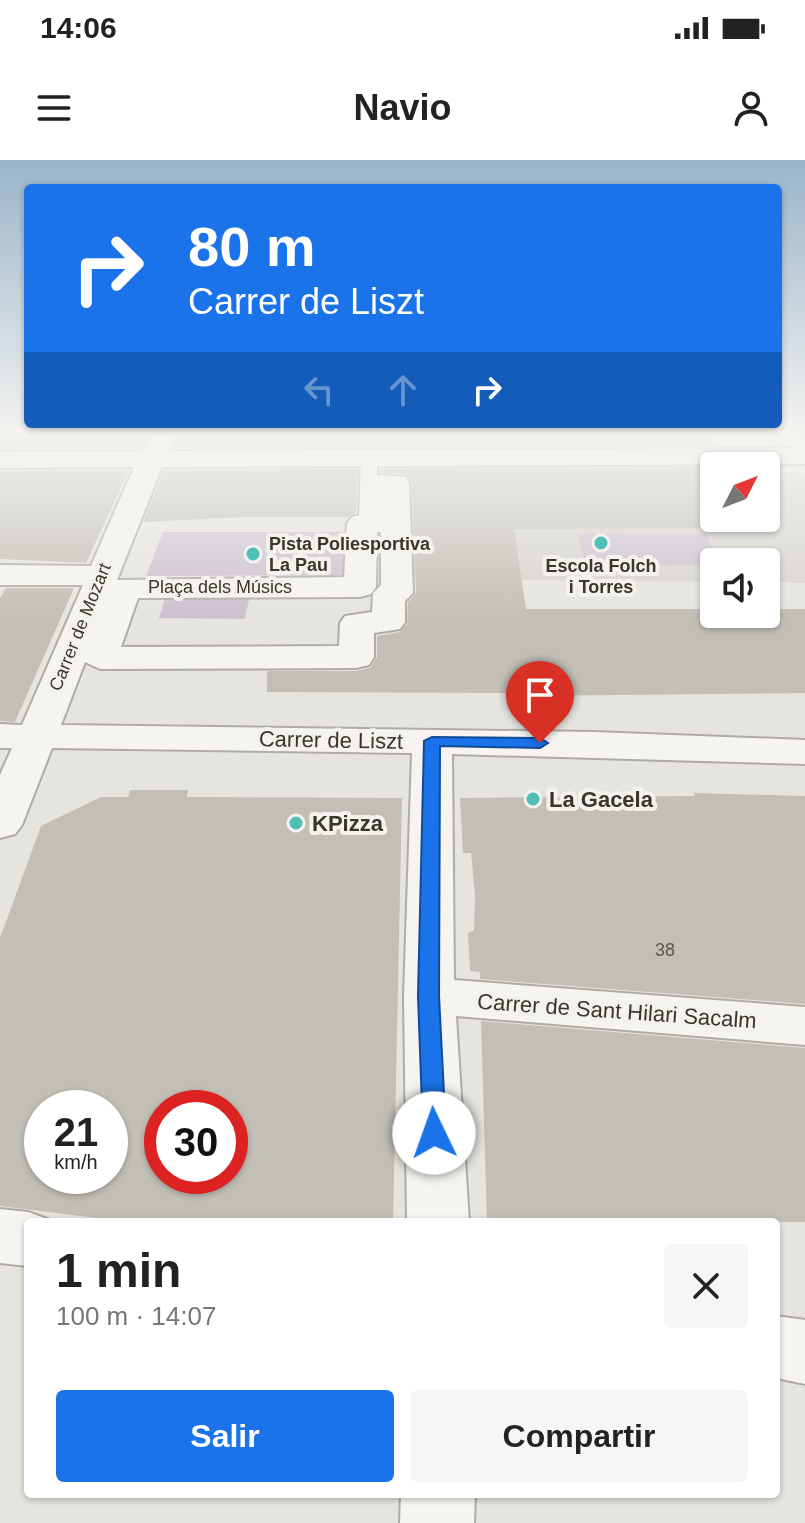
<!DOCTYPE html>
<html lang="es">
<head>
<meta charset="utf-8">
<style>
  body { margin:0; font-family:Arial,sans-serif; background:#f6f6f6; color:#222; height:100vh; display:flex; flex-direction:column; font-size:30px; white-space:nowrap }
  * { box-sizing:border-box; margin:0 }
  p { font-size:26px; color:#767676 }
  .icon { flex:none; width:44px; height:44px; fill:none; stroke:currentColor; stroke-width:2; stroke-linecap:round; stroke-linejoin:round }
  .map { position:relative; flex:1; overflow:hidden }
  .side { position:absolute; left:24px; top:1058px; width:756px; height:280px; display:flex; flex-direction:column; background:#fff; border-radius:8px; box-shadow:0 2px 6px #0004 }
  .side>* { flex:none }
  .top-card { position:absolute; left:24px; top:24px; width:758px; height:244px; border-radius:8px; box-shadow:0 2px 6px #0004; background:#1a73e8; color:#fff; overflow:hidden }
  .needle { width:52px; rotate:48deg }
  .controls { position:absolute; left:700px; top:292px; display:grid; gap:16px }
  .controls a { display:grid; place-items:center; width:80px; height:80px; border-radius:8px; background:#fff; box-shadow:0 2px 6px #0004; font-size:40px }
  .speed { position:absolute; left:24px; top:930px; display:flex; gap:16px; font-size:40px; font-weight:700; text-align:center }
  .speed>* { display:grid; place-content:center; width:104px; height:104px; border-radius:50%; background:#fff; box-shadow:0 2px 6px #0004; line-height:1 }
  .speed small { font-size:20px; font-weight:400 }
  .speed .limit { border:12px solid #d22; background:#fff; color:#111 }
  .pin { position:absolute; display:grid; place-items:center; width:68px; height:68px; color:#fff; margin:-82px -34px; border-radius:50% 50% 50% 0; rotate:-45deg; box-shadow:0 0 8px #0007 }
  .pin .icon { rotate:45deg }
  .me { position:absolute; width:88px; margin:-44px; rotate:357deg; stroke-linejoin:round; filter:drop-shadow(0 0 6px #0008) }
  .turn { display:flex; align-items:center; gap:28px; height:168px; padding:0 32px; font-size:36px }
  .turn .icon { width:104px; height:104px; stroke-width:2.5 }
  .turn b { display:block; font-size:56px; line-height:68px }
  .lanes { display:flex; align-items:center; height:76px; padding:0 32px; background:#0003; justify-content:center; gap:40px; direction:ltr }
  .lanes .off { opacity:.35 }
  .round { display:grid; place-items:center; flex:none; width:84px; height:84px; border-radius:8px; background:#f6f6f6 }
  .headline { display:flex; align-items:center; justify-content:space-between; height:136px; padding:0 32px }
  h1 { font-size:48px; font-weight:700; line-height:60px }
  .button { display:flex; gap:16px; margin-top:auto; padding:16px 32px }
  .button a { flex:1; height:92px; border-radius:8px; background:#1a73e8; color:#fff; font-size:32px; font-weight:700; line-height:92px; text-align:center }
  .button a+a { background:#f6f6f6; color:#222 }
  .status { display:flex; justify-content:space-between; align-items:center; height:56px; padding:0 40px; background:#fff; direction:ltr }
  .status svg { height:22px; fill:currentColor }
  header { display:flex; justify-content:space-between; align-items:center; height:104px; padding:0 32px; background:#fff; font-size:36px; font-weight:700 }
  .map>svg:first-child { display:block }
  .built { fill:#d7d4cd }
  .green { fill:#ccc0cf }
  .building { fill:#c2bfb6; fill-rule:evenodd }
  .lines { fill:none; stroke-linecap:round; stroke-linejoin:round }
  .lane-casing { stroke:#afaca4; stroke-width:4 }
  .street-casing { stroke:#afaca4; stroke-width:4 }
  .secondary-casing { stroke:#afaca4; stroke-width:4 }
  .lane { fill:#f5f4f1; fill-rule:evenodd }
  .street { fill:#f5f4f1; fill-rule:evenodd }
  .secondary { fill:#fff; fill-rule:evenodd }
  .route { fill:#1a73e8; stroke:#114b97; stroke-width:2 }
  .poi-dot { fill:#50bfb6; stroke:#f4f2ee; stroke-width:3 }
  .labels { text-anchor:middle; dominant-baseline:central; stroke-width:8; stroke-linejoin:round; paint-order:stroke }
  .far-poi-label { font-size:18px; font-weight:bold; fill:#3b3629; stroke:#f4f2ee; text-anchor:start }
  .far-street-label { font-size:18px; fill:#3b3629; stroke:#f4f2ee }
  .number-label { font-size:18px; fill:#5d584c }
  .street-label { font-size:22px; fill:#3b3629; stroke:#f4f2ee }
  .poi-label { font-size:22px; font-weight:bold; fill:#3b3629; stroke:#f4f2ee; text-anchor:start }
</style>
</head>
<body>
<div class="status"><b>14:06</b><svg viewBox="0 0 49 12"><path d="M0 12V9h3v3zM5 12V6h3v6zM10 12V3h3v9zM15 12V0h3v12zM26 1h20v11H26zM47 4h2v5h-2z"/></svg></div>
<header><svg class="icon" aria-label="menu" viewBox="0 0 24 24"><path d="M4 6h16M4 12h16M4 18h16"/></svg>Navio<svg class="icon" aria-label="person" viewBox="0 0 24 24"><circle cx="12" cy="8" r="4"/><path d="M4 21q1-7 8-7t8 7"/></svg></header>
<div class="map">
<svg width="805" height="1363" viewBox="0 0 805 1363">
  <rect width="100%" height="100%" fill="#e6e4de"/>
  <path class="built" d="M424,306L479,307V311L714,358H766V311L805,313V423L766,422V402H714V422L397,419L395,323H425Z"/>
  <path class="green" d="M163,372H353L350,415L146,416Z
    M577,374H706L719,402H714V405L586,406Z
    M165,439H249L245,459L159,458Z"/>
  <path class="building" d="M0,270H152L140,288L0,289Z
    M173,270H714V285L172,288L177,277Z
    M714,307V358H723L728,368L514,369L526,449H714V454H766V449H805V533L522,536L504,533L267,532V511H356L370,508L377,497V476L400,472L407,464L408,442L416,433L412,323L405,314L380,312V309Z
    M358,309L356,353L348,357H245L143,362L164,310Z
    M129,310L86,403L0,399V311Z
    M6,428H74L15,562L0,561V438Z
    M130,630H188L187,637L402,638L393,1062H129L0,1046V778L41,666L101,637H128ZM42,948H110V1016H42ZM162,948H230V1016H162Z
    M694,633L805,636V844L480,819V812L470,811L468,773L474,770L475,735L471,693H463L460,638L695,636Z
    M481,861L805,888V1062H487Z"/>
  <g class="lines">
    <g class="lane-casing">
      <path id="lane" d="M369,294L377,299V358L368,364L359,358L361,299Z"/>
    </g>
    <g class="street-casing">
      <path id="street" d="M155,270L170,271L174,276L168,291L805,288V304L162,307L117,420L344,417L347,363L352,357L367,354L368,323L372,317L382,315L405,317L409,323L413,433L405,441V462L400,469L374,473V497L369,505L356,508L100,509L85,502L61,565L594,572L805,580V604L452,594L454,820L805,847V885L456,856L469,1062H407L404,836L412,593L52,588L22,665L15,674L0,678V615L12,588H0V564L22,565L83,425H0V405L91,406L134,307L0,308V292L142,291ZM377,372H381V425L373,433L372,452L345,456L340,463L339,486L121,487L138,438L360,437L371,434L376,427Z
        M0,1049L28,1052L50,1060L28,1062V1106L0,1103Z
        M776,1156L805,1160V1224L776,1218Z
        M401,1334H475L474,1363H400Z"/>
    </g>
    <g class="secondary-casing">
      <path id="secondary" d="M754,270H789L805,276V293L758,275Z"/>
    </g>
    <use href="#lane" class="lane"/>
    <use href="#street" class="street"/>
    <use href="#secondary" class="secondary"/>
  </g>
  <linearGradient id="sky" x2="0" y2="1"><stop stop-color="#99b4ca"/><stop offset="0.59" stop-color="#f4f3f0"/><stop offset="1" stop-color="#f4f3f0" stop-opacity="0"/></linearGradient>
  <rect width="805" height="461" fill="url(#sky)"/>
  <path class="route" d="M432,577L540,578L548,583L540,588L440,586L439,836L446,973L443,980L434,983L426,980L423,973L418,836L424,581Z"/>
  <g class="poi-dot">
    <circle cx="601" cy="383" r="8"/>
    <circle cx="253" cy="394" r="8"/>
    <circle cx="533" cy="639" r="8"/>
    <circle cx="296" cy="663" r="8"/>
  </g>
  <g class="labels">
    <g class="far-poi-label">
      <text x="269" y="384">Pista Poliesportiva<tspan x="269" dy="21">La Pau</tspan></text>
      <text x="601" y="406" text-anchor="middle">Escola Folch<tspan x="601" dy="21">i Torres</tspan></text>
    </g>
    <g class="far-street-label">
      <text x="220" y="427">Plaça dels Músics</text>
      <text transform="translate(80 467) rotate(-68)">Carrer de Mozart</text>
    </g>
    <g class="number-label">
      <text x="665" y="790">38</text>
    </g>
    <g class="street-label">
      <text transform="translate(331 580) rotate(1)">Carrer de Liszt</text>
      <text transform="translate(617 851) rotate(4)">Carrer de Sant Hilari Sacalm</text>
    </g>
    <g class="poi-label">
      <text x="549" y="639">La Gacela</text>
      <text x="312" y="663">KPizza</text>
    </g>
  </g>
</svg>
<div class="controls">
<a><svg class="needle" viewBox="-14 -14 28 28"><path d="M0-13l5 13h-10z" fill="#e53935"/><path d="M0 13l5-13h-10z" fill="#767676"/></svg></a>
<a><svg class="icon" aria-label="sound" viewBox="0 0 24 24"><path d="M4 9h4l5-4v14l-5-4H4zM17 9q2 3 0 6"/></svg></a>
</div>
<div class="speed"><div>21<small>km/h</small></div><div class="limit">30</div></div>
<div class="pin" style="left:540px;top:583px;background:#d93025"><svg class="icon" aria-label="arrive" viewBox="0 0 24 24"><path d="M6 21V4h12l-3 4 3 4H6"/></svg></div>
<svg class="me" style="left:434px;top:973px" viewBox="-20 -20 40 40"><circle r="19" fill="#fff"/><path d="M0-13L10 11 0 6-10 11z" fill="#1a73e8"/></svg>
<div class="top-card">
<div class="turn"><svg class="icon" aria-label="right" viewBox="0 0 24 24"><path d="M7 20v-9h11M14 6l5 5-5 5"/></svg><div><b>80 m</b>Carrer de Liszt</div></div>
<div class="lanes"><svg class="icon off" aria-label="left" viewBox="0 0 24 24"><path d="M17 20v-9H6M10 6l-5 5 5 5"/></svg><svg class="icon off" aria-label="ahead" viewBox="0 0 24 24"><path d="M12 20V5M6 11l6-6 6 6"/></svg><svg class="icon" aria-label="right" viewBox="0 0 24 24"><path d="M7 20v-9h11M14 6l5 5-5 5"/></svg></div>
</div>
<section class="side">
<div class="headline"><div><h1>1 min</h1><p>100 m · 14:07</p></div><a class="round"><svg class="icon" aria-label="close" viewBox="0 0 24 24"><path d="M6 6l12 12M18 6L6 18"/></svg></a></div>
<div class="button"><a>Salir</a><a>Compartir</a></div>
</section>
</div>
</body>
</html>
